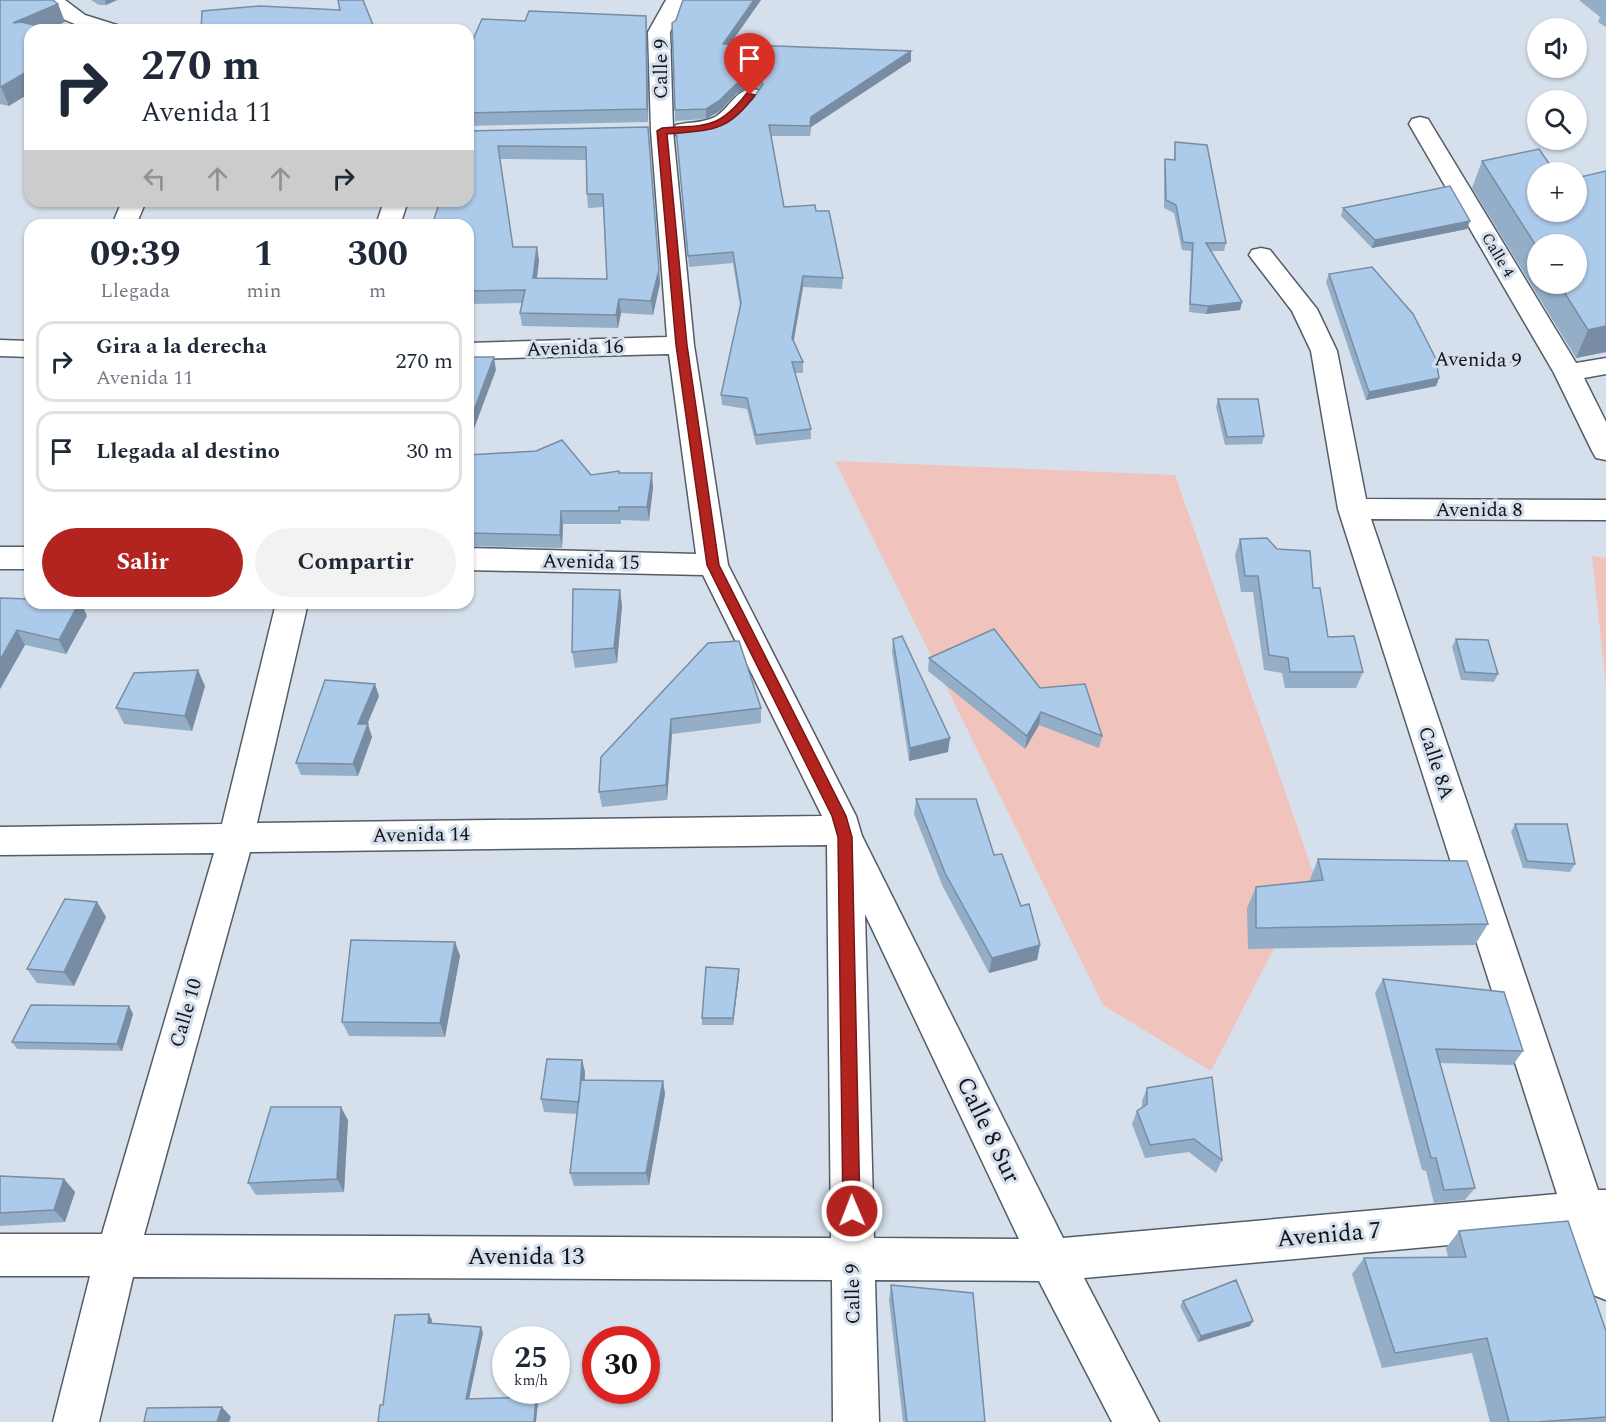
<!DOCTYPE html>
<html lang="es">
<head>
<meta charset="utf-8">
<style>
  body { margin:0; font-family:Spectral,serif; background:#f2f2f3; color:#1f2937; height:100vh; display:flex; flex-direction:column; font-size:22px; white-space:nowrap }
  * { box-sizing:border-box; margin:0 }
  p { font-size:20px; color:#747a83 }
  .icon { flex:none; width:33px; height:33px; fill:none; stroke:currentColor; stroke-width:2; stroke-linecap:round; stroke-linejoin:round }
  .map { position:relative; flex:1; overflow:hidden }
  .sheet { position:absolute; left:24px; top:219px; width:450px; height:390px; display:flex; flex-direction:column; background:#fff; border-radius:18px; box-shadow:0 2px 4px #0004 }
  .sheet>* { flex:none }
  .guide { position:absolute; left:24px; top:24px; width:450px; height:183px; border-radius:18px; box-shadow:0 2px 4px #0004; background:#fff; color:#1f2937; overflow:hidden }
  .tools { position:absolute; left:1527px; top:18px; display:grid; gap:12px }
  .tools a { display:grid; place-items:center; width:60px; height:60px; border-radius:50%; background:#fff; box-shadow:0 2px 4px #0004; font-size:30px }
  .speed { position:absolute; left:492px; top:1326px; display:flex; gap:12px; font-size:30px; font-weight:700; text-align:center }
  .speed>* { display:grid; place-content:center; width:78px; height:78px; border-radius:50%; background:#fff; box-shadow:0 2px 4px #0004; line-height:1 }
  .speed small { font-size:15px; font-weight:400 }
  .speed .limit { border:9px solid #d22; background:#fff; color:#111 }
  .pin { position:absolute; display:grid; place-items:center; width:51px; height:51px; color:#fff; margin:-62px -26px; border-radius:50% 50% 50% 0; rotate:-45deg; box-shadow:0 0 6px #0007 }
  .pin .icon { rotate:45deg }
  .me { position:absolute; width:66px; margin:-33px; rotate:359deg; stroke-linejoin:round; filter:drop-shadow(0 0 4px #0008) }
  .turn { display:flex; align-items:center; gap:21px; height:126px; padding:0 18px; font-size:27px }
  .turn .icon { width:78px; height:78px; stroke-width:2.5 }
  .turn b { display:block; font-size:42px; line-height:51px }
  .lanes { display:flex; align-items:center; height:57px; padding:0 18px; background:#0003; justify-content:center; gap:30px; direction:ltr }
  .lanes .off { opacity:.35 }
  .eta { display:flex; justify-content:space-evenly; align-items:center; height:102px; text-align:center }
  .eta b { font-size:36px; font-weight:700; line-height:42px }
  .button { display:flex; gap:12px; margin-top:auto; padding:12px 18px }
  .button a { flex:1; height:69px; border-radius:36px; background:#b32320; color:#fff; font-size:24px; font-weight:700; line-height:69px; text-align:center }
  .button a+a { background:#f2f2f3; color:#1f2937 }
  ul { padding:0; list-style:none }
  li { display:flex; align-items:center; gap:18px; height:81px; margin:0 12px 9px; padding:0 6px; border:3px solid #e0e1e3; border-radius:18px }
  li div { flex:1 }
  li b { display:block; font-size:22px }
  li em { font-style:normal }
  .map>svg:first-child { display:block }
  .green { fill:#f0c3bc }
  .lines { fill:none; stroke-linecap:round; stroke-linejoin:round }
  .street-casing { stroke:#535d67; stroke-width:3 }
  .path { stroke:#798189; stroke-width:4; stroke-dasharray:3 3; stroke-linecap:butt }
  .street { fill:#fff; fill-rule:evenodd }
  .wall { fill:#94aec8; fill-rule:evenodd }
  .shaded-wall { fill:#788da3 }
  .building { fill:#accae9; stroke:#788da3; stroke-width:1.5; fill-rule:evenodd }
  .route { fill:#b32320; stroke:#741715; stroke-width:1.5 }
  .labels { text-anchor:middle; dominant-baseline:central; stroke-width:6; stroke-linejoin:round; paint-order:stroke }
  .far-street-label { font-size:16px; fill:#111519; stroke:#d5e0ec }
  .street-label { font-size:20px; fill:#111519; stroke:#d5e0ec }
  .near-street-label { font-size:24px; fill:#111519; stroke:#d5e0ec }
</style>
</head>
<body>
<div class="map">
<svg width="1606" height="1422" viewBox="0 0 1606 1422">
  <rect width="100%" height="100%" fill="#d5e0ec"/>
  <path class="green" d="M835,461L1175,475L1313,872L1211,1071L1103,1005Z
    M1592,556L1606,558V686Z"/>
  <g class="lines">
    <g class="street-casing">
      <path id="street" d="M42,0H65L85,15L120,26L124,30C94,30 61,27 42,0Z
        M666,0H686L670,32L673,129L676,125C689,122 703,123 715,117C731,108 737,85 758,90L761,95C742,122 711,143 676,135L673,131L694,345L728,565L856,816L862,836L1063,1238L1557,1194L1338,509L1311,351L1292,311L1249,255L1252,250L1261,248L1270,250L1317,309L1337,351L1366,499L1606,500V520L1371,519L1598,1190H1606V1300L1591,1294L1570,1234L1084,1278L1159,1422H1112L1039,1281L875,1280L879,1422H833L832,1280L133,1277L99,1422H53L90,1276H0V1234H102L214,853L0,855V827L222,824L276,603H308L257,823L822,816L703,575L468,570V548L696,554L669,354L468,359V343L667,337L651,131L648,32ZM827,845L831,1238L144,1235L250,852ZM865,914L1019,1239L874,1238Z
        M1420,117L1428,119L1431,124L1576,363L1606,358V374L1584,378L1606,422V460L1596,458L1592,451L1554,373L1409,124L1412,119Z
        M122,201H146L136,225H112Z
        M384,201H408L400,225H376Z
        M0,340L30,341V357L0,356Z
        M0,547H30V569H0Z"/>
    </g>
    <path class="path" d="M1432,360L1523,361"/>
    <use href="#street" class="street"/>
  </g>
  <path class="wall" d="M0,0L58,4L65,22L50,29L9,106L0,104Z
    M91,0H117L106,5H99Z
    M761,0L730,44L911,61L811,127L810,136H771L784,207L816,211L843,278L842,289L803,287L794,341L803,362V373H795L811,429V439L756,445L747,409L722,405L721,395L740,306L733,263L689,267L676,129L714,124L734,116L753,99L759,89L758,88L749,87L736,94L720,111L706,119L675,121V110L676,20Z
    M1579,0H1606V27L1598,22L1600,17Z
    M647,29L648,122L468,126V51Z
    M648,127L660,283L653,315L621,313L618,328L522,326L520,313L522,303L468,304V131ZM500,159L586,160L587,194L588,208L603,207L607,279L537,278L539,260L513,247Z
    M1175,142L1226,243L1224,251H1211L1242,302L1240,310L1206,314L1189,312L1191,251L1182,250L1174,213L1164,208V167L1165,159H1174V150Z
    M1482,161L1538,212L1606,171V352L1576,358L1472,188ZM1538,244L1576,284H1538Z
    M1343,208L1467,229L1372,248L1341,216Z
    M1329,274L1439,378L1436,386L1366,400L1326,282Z
    M1218,399L1264,436L1262,444L1225,445L1216,407Z
    M468,455L591,475L619,473L653,487L649,521L621,520V524H563L562,548L468,546Z
    M1240,539L1313,588L1328,637L1363,672L1356,688H1285L1282,673L1264,670L1253,592H1241L1235,555Z
    M620,590L622,606L617,663L575,668L572,652Z
    M0,598L30,603H81L87,616L66,654L25,645L0,689Z
    M893,639L948,752L909,761L892,652Z
    M1456,639L1498,674L1494,682L1461,680L1452,647Z
    M708,643L761,708V723L672,734L667,800L602,807L599,792Z
    M929,658L1040,688L1102,736L1099,748L1039,725L1025,749L928,671Z
    M205,686L192,731L124,724L116,708Z
    M379,696L367,724L372,737L358,776L301,775L296,763Z
    M916,799L994,855L1040,945L1037,960L989,973L943,887L914,814Z
    M1515,824L1575,864L1570,872L1523,868L1511,832Z
    M1318,859L1488,924L1475,945L1248,949L1247,908L1256,887L1309,882Z
    M97,902L106,917L74,986L37,983L27,969Z
    M455,942L460,956L445,1037L349,1036L342,1022Z
    M739,969V976L733,1025H702V1018Z
    M1383,979L1523,1051L1513,1065L1440,1063L1475,1188L1465,1200L1434,1203L1426,1171L1422,1170L1375,993Z
    M129,1006L133,1014L122,1051L17,1049L12,1042Z
    M582,1060L585,1072V1080L663,1081L665,1094L649,1185L574,1186L570,1173L577,1114L544,1112L541,1099Z
    M1147,1088L1222,1160L1216,1173L1189,1152L1145,1158L1132,1124L1137,1111L1142,1108V1101Z
    M348,1120L344,1192L256,1195L248,1183Z
    M0,1176L64,1179L75,1192L65,1222L0,1226Z
    M1459,1231L1606,1331V1422H1490L1472,1353L1382,1368L1352,1274L1364,1258L1448,1257L1446,1248Z
    M891,1285L985,1422H903L889,1300Z
    M1183,1301L1250,1326L1198,1342L1180,1306Z"/>
  <path class="shaded-wall" d="M105,0H117L106,5Z
    M754,0H761L723,54V44Z
    M58,4L65,22L46,30L13,23Z
    M646,16L647,29L648,122L647,109Z
    M911,51V61L811,127L810,136L811,117Z
    M30,70V93L9,106L1,87Z
    M749,77V87L736,94L720,111L706,119V109L736,84Z
    M1470,221L1467,229L1372,248L1375,240Z
    M537,247L539,260L535,292L533,278Z
    M659,270L660,283L653,315L651,301Z
    M803,276V287L792,349V338Z
    M619,299L621,313L618,328L616,315Z
    M1242,302L1240,310L1206,314L1208,306Z
    M1606,326V352L1576,358L1588,330Z
    M494,357L496,370L468,445V426Z
    M1439,378L1436,386L1366,400L1369,392Z
    M652,473L653,487L649,521L647,507Z
    M561,511L563,524L562,548L560,535Z
    M620,590L622,606L617,663L614,648Z
    M79,603H81L87,616L66,654L59,640Z
    M17,630L25,645L0,689V660Z
    M198,670L205,686L192,731L185,716Z
    M375,684L379,696L362,737L358,724Z
    M1041,712L1039,725L1025,749L1027,736Z
    M671,719L672,734L667,800L666,785Z
    M368,724L372,737L358,776L353,764Z
    M950,738L948,752L909,761L910,748Z
    M97,902L106,917L74,986L64,972Z
    M455,942L460,956L445,1037L440,1023Z
    M1040,945L1037,960L989,973L992,958Z
    M739,969V976L733,1025V1018Z
    M129,1006L133,1014L122,1051L117,1044Z
    M582,1060L585,1072L582,1114L579,1102Z
    M663,1081L665,1094L649,1185L646,1173Z
    M341,1107L348,1120L344,1192L337,1179Z
    M64,1179L75,1192L65,1222L54,1210Z
    M429,1314L432,1320L431,1328L428,1323Z
    M1253,1321L1250,1326L1198,1342L1201,1336Z
    M481,1327L483,1333L468,1404L466,1399Z
    M536,1397L538,1403L536,1422H533Z
    M222,1407L231,1417L229,1422H217Z"/>
  <path class="building" d="M0,0H53L58,4L13,23L21,22L56,30H30V70L1,87H0Z
    M338,0H363L375,30H201L202,11L260,6L340,10Z
    M683,0H754L723,44L911,51L811,117L810,126L769,125L784,207L815,205L816,211H829L843,278L803,276L792,338L803,362H792L811,429L756,435L747,398L721,395L741,303L733,252L688,256L676,129L714,124L734,116L753,99L763,84L758,78L749,77L736,84L719,101L706,109L675,110L672,23L676,20Z
    M529,11L646,16L647,109L468,113V51L482,19L525,21Z
    M648,127L659,270L651,301L619,299L616,315L520,313L525,290L468,291V225H432L440,201H468V131ZM498,146L586,147L587,194H603L607,279L533,278L537,247H513Z
    M1175,142L1207,145L1226,243H1206L1242,302L1208,306L1190,304L1193,243L1183,242L1176,205L1166,200L1165,159L1175,160Z
    M1539,149L1555,172H1538V212H1576V178L1606,171V326L1588,330L1559,284H1576V244H1538V249L1482,161Z
    M1450,186L1470,221L1375,240L1343,208Z
    M1372,267L1413,314L1436,359L1439,378L1369,392L1329,274Z
    M468,357H494L468,426Z
    M1218,399H1258L1264,436L1227,437Z
    M562,440L591,475L619,471V473H652L647,507H619V511H561L560,535L468,533V455L536,451Z
    M1267,538L1277,549L1310,551L1313,588H1320L1328,637L1354,636L1363,672H1290L1288,658L1269,655L1258,576H1245L1240,539Z
    M573,589L620,590L614,648L572,652Z
    M0,598L30,599V603H79L59,640L17,630L0,660Z
    M994,629L1040,688L1085,684L1102,736L1041,712L1027,736L929,658Z
    M902,636L950,738L910,748L893,639Z
    M1456,639L1488,640L1498,674L1465,672Z
    M739,641L761,708L671,719L666,785L599,792L601,757L708,643Z
    M198,670L185,716L116,708L134,673Z
    M325,680L375,684L358,724H368L353,764L296,763Z
    M916,799H976L994,855L1002,854L1021,906L1029,904L1040,945L992,958L945,873Z
    M1515,824H1567L1575,864L1527,861Z
    M1318,859L1467,861L1488,924L1256,928V887L1323,880Z
    M65,899L97,902L64,972L27,969Z
    M351,940L455,942L440,1023L342,1022Z
    M706,967L739,969L733,1018H702Z
    M1383,979L1504,992L1523,1051L1436,1049L1475,1188L1444,1190L1436,1158H1431Z
    M31,1005L129,1006L117,1044L12,1042Z
    M547,1059L582,1060L579,1102L541,1099Z
    M1212,1077L1222,1160L1194,1139L1150,1145L1137,1111L1147,1104V1088Z
    M581,1080L663,1081L646,1173H570Z
    M271,1107H341L337,1179L248,1183Z
    M0,1176L64,1179L54,1210L0,1213Z
    M1568,1221L1606,1331V1417L1538,1422H1509L1487,1338L1395,1353L1364,1258L1466,1257L1459,1231Z
    M1236,1280L1253,1321L1201,1336L1183,1301Z
    M891,1285L973,1293L985,1422H907Z
    M429,1314L428,1323L481,1327L466,1399L536,1397L534,1422H378L380,1405H383L395,1315Z
    M222,1407L217,1422H144L147,1408Z"/>
  <path class="route" d="M747,93L755,95C727,133 711,130 667,134L687,345L719,565L846,816L852,837L860,1211L858,1217L852,1220L845,1217L843,1211L838,837L832,816L707,565L676,345L657,131L662,128C706,125 718,130 747,93Z"/>
  <g class="labels">
    <g class="far-street-label">
      <text transform="translate(1498 255) rotate(59)">Calle 4</text>
    </g>
    <g class="street-label">
      <text transform="translate(661 69) rotate(-90)">Calle 9</text>
      <text transform="translate(575 348) rotate(-2)">Avenida 16</text>
      <text transform="translate(1478 360) rotate(1)">Avenida 9</text>
      <text x="1479" y="510">Avenida 8</text>
      <text transform="translate(591 562) rotate(1)">Avenida 15</text>
      <text transform="translate(1436 763) rotate(72)">Calle 8A</text>
      <text transform="translate(421 835) rotate(-1)">Avenida 14</text>
      <text transform="translate(186 1013) rotate(-74)">Calle 10</text>
      <text transform="translate(853 1294) rotate(-91)">Calle 9</text>
    </g>
    <g class="near-street-label">
      <text transform="translate(988 1130) rotate(64)">Calle 8 Sur</text>
      <text transform="translate(1329 1235) rotate(-5)">Avenida 7</text>
      <text x="526" y="1257">Avenida 13</text>
    </g>
  </g>
</svg>
<div class="tools">
<a><svg class="icon" aria-label="sound" viewBox="0 0 24 24"><path d="M4 9h4l5-4v14l-5-4H4zM17 9q2 3 0 6"/></svg></a>
<a><svg class="icon" aria-label="search" viewBox="0 0 24 24"><circle cx="10" cy="10" r="6"/><path d="M15 15l6 6"/></svg></a>
<a>+</a>
<a>−</a>
</div>
<div class="speed"><div>25<small>km/h</small></div><div class="limit">30</div></div>
<div class="pin" style="left:750px;top:95px;background:#d93025"><svg class="icon" aria-label="arrive" viewBox="0 0 24 24"><path d="M6 21V4h12l-3 4 3 4H6"/></svg></div>
<svg class="me" style="left:852px;top:1211px" viewBox="-20 -20 40 40"><circle r="17" fill="#b32320" stroke="#fff" stroke-width="3"/><path d="M0-11L8 9 0 5-8 9z" fill="#fff"/></svg>
<div class="guide">
<div class="turn"><svg class="icon" aria-label="right" viewBox="0 0 24 24"><path d="M7 20v-9h11M14 6l5 5-5 5"/></svg><div><b>270 m</b>Avenida 11</div></div>
<div class="lanes"><svg class="icon off" aria-label="left" viewBox="0 0 24 24"><path d="M17 20v-9H6M10 6l-5 5 5 5"/></svg><svg class="icon off" aria-label="ahead" viewBox="0 0 24 24"><path d="M12 20V5M6 11l6-6 6 6"/></svg><svg class="icon off" aria-label="ahead" viewBox="0 0 24 24"><path d="M12 20V5M6 11l6-6 6 6"/></svg><svg class="icon" aria-label="right" viewBox="0 0 24 24"><path d="M7 20v-9h11M14 6l5 5-5 5"/></svg></div>
</div>
<section class="sheet">
<div class="eta">
<div><b>09:39</b><p>Llegada</p></div>
<div><b>1</b><p>min</p></div>
<div><b>300</b><p>m</p></div>
</div>
<ul>
<li><svg class="icon" aria-label="right" viewBox="0 0 24 24"><path d="M7 20v-9h11M14 6l5 5-5 5"/></svg><div><b>Gira a la derecha</b><p>Avenida 11</p></div><em>270 m</em></li>
<li><svg class="icon" aria-label="arrive" viewBox="0 0 24 24"><path d="M6 21V4h12l-3 4 3 4H6"/></svg><div><b>Llegada al destino</b></div><em>30 m</em></li>
</ul>
<div class="button"><a>Salir</a><a>Compartir</a></div>
</section>
</div>
</body>
</html>
